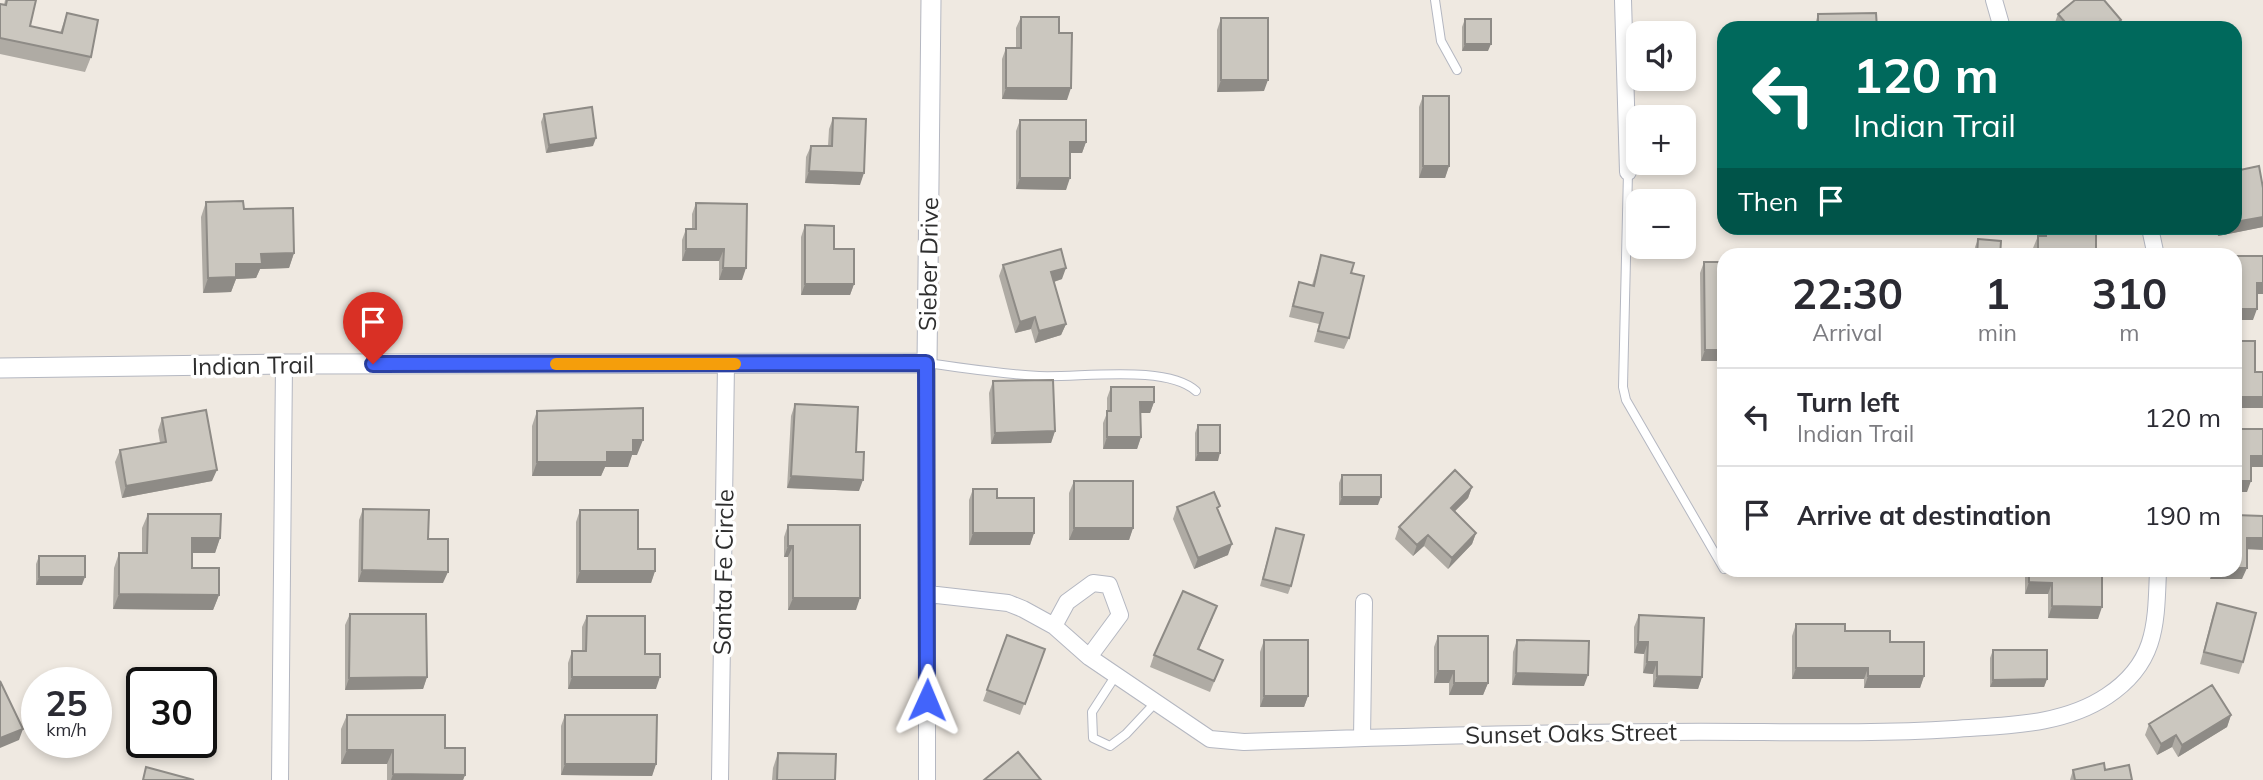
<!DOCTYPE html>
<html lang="en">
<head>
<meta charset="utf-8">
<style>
  body { margin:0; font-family:Mulish,sans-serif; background:#f7f7f7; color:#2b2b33; height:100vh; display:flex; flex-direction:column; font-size:26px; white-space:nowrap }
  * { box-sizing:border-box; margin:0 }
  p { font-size:23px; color:#7c7c81 }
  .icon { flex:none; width:38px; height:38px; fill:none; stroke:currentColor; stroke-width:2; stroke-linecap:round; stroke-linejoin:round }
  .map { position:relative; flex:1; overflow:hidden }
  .details { position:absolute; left:1717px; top:248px; width:525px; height:329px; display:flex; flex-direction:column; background:#fff; border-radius:21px; box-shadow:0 4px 10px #0003 }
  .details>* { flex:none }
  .banner { position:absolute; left:1717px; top:21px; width:525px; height:214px; border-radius:21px; box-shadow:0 4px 10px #0003; background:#00695c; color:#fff; overflow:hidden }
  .fabs { position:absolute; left:1626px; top:21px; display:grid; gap:14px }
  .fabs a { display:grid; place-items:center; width:70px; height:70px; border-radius:14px; background:#fff; box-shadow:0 4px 10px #0003; font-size:35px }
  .speed { position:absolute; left:21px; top:667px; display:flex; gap:14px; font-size:35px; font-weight:700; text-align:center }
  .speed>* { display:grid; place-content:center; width:91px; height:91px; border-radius:50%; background:#fff; box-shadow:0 4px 10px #0003; line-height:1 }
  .speed small { font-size:18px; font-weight:400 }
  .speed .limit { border:4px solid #111; border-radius:10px; background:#fff; color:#111 }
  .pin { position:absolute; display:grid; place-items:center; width:60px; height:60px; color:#fff; margin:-72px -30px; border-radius:50% 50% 50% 0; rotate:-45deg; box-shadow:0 0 7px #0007 }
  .pin .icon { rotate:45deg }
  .me { position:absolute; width:77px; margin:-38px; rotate:1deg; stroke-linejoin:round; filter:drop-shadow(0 0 5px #0008) }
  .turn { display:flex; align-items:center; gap:24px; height:147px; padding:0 21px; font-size:32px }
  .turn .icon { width:91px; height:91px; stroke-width:2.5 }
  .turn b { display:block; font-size:49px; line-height:60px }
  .then { display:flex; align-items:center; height:66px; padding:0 21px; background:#0003; gap:14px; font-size:26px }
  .eta { display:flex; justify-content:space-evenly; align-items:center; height:119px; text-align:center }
  .eta b { font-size:42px; font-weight:700; line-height:49px }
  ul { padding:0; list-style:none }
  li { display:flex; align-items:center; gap:21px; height:98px; padding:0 21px; border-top:2px solid #e1e1e2 }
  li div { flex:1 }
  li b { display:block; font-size:26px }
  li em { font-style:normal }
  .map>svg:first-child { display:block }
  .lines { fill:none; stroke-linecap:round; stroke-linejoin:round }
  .service-casing { stroke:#b4b7c1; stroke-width:10 }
  .minor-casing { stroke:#b4b7c1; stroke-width:18 }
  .tertiary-casing { stroke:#b4b7c1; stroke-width:21 }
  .service { stroke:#fff; stroke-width:8 }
  .minor { stroke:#fff; stroke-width:16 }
  .tertiary { stroke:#fff; stroke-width:19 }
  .wall { fill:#afaba4 }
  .shaded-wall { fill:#8e8b86 }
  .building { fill:#cbc7bf; stroke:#8e8b86; stroke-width:2 }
  .route-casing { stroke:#2b41a3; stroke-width:18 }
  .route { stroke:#4264fb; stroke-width:12 }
  .slow { stroke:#f59e0b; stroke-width:12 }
  .labels { text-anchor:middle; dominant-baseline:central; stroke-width:7; stroke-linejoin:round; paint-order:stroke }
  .street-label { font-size:24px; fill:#2e2e2e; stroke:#fff }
</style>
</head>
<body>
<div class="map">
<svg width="2263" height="780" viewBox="0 0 2263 780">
  <rect width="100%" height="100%" fill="#efe9e1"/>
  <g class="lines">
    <g class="service-casing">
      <path id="service" d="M1435,0L1441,41L1457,70
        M1628,172L1623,387L1626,400L1724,569
        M927,363C964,368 1001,374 1039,376C1080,378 1166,364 1196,391
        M1116,675L1092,712L1093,738L1110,746L1126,734L1156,702"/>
    </g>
    <g class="minor-casing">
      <path id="minor" d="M1623,0L1628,172
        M1994,0L2002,28
        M2150,228L2156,256
        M927,363V780
        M928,594L1008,603L1023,609L1054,626L1089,657L1210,739L1244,742C1385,737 1526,733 1668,732C1763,731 1858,735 1954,729C2006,725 2062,726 2107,696C2157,663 2156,624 2158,570
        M1054,626L1067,602L1093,583L1109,585L1120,615L1089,657
        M1362,738L1364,602
        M280,780L284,364
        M720,780L726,364"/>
    </g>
    <g class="tertiary-casing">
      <path id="tertiary" d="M0,368L284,364L927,363L931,0"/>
    </g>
    <use href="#service" class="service"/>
    <use href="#minor" class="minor"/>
    <use href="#tertiary" class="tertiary"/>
  </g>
  <path class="wall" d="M5,0H36L30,26L60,33L67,13L91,57L85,72L0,54V4L4,5Z
    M1818,14L1877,28H1814Z
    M2058,14L2121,20L2118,28H2056L2054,25Z
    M1021,17L1059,33L1067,100L1002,99V59L1006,48H1016V28Z
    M1221,18L1264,91L1217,92V30Z
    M1465,19L1488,51H1462V27Z
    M1423,96L1449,166L1445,178H1419V107Z
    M544,114L593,146L546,153L541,122Z
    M833,118L860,185L805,183L806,157L811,146H828L829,129Z
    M1020,120L1086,142L1082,153H1070L1066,190L1016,189V131Z
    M2263,188V227L2218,236L2216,228H2235Z
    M206,202L244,209L294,253L289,268L260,269L256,278L236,279L231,292L203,293L201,217Z
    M696,203L742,280H719V261H682V240L686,229H692V214Z
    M805,225L834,249L854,284L850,295H801V237Z
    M2042,228H2096V256H2033V248L2038,236H2042Z
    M1978,239L2000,256H1975V247Z
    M1321,255L1351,273L1349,338L1344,349L1314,342L1319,324L1289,317L1295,294L1299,282L1312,285Z
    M1704,262H1724V361H1701L1700,273Z
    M1003,265L1062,279L1054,282L1066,324L1061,335L1035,343L1031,329L1015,333L999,276Z
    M993,381L1055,431L1051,443L991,444L989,393Z
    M1111,387L1154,402L1150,413H1141V437L1137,449H1103V423L1107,413V398Z
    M795,404L856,452L859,491L787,488L791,416Z
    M537,411L637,455H632L628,467H605L601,476H532V426Z
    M162,418L212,481L122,498L115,462L120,450L160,443L158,430Z
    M1198,425L1218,461H1195V433Z
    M1342,475L1378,505H1339V483Z
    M1074,481L1133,528L1129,540H1069V493Z
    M1472,487L1468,498L1455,511L1476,533L1472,544L1448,569L1424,546L1413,556L1395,539L1399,527Z
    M973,489L997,498L1034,533L1030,545H969V500Z
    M1177,507L1218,511L1228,555L1194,569L1173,519Z
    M363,509L428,539L443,583L358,582L359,520Z
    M580,510L638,549L655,571L651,583H576V522Z
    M148,514L220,538L215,553H192V568L219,595L213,610L113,609L114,568L119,553H142V528Z
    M788,525L856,610H788V557H784V537Z
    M1276,528L1291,586L1288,594L1260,586Z
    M39,556L82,585H36V564Z
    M2027,570H2102L2098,619L2048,618V594H2025V575Z
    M2217,603L2243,662L2239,674L2200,664L2213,614Z
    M350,614L427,677L423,689L345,690V625Z
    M1639,615L1702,677L1698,689L1653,687V674L1643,673L1644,654L1634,653V627Z
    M587,616L645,654L656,689H568V663L572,651H582V627Z
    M1213,617L1199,649L1223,660L1210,692L1150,667L1154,655Z
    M1796,624L1845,631L1890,642L1924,676L1920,688H1864V679H1792V636Z
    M1007,635L1045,649L1020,715L983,701Z
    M1438,636L1488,683L1483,695H1449V683H1434V647Z
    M1264,640L1308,696L1304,707H1260V652Z
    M1517,640L1584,686L1512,685L1513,652Z
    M1993,650L2047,679L2044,687H1990V658Z
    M347,715L445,748L465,775L463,780H387V764H341V729Z
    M565,715L656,764L652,776L561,775V726Z
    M2231,715L2227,727L2178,757L2172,747L2157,755L2145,735L2149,724Z
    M778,753L835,780H772L773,768Z
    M2073,770H2105L2132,780H2070Z"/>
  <path class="shaded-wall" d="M2121,20L2118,28H2112Z
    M1465,44H1491L1488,51H1462Z
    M1221,80H1268L1264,91L1217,92Z
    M1006,88H1071L1067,100L1002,99Z
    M2239,105L2235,117V108Z
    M2239,133L2235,145V136Z
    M596,138L593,146L546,153L549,145Z
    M1070,142H1086L1082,153H1066Z
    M1423,166H1449L1445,178H1419Z
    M809,171L864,173L860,185L805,183Z
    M1020,178H1070L1066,190L1016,189Z
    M2263,217V227L2218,236L2221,228H2235V222Z
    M686,249H724L719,261H682Z
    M294,253L289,268L260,269L256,278L236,279L231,292L203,293L208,278L236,264L261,254Z
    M723,268H746L742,280H719Z
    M1066,268L1062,279L1047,284L1051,272Z
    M2257,283H2263V294H2253Z
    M805,284H854L850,295H801Z
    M2235,309H2257L2253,320H2235Z
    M1035,317L1031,329L1015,333L1020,322Z
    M1066,324L1061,335L1035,343L1039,331Z
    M1705,350H1724V361H1701Z
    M2235,397H2263V408H2235Z
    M1140,402H1154L1150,413H1136Z
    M1055,431L1051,443L991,444L995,433Z
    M1107,437H1141L1137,449H1103Z
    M633,440H643L637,455H632L628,467H605L601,476H532L537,462Z
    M1198,453H1220L1218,461H1195Z
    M2251,456H2263V467H2247Z
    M217,470L212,481L122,498L126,486Z
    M791,476L863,480L859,491L787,488Z
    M2235,481H2251L2247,492H2235Z
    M1472,487L1468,498L1447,519L1451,508Z
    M1342,497H1381L1378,505H1339Z
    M1074,528H1133L1129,540H1069Z
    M973,533H1034L1030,545H969Z
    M1476,533L1472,544L1448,569L1452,558Z
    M1428,535L1424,546L1413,556L1417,545Z
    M192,538H220L215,553H187Z
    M2247,538H2263V550L2243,549Z
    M1232,544L1228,555L1194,569L1198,558Z
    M788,546H793L788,557H784Z
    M2235,568H2247L2242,579H2210L2213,570H2235Z
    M362,570L448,572L443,583L358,582Z
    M580,571H655L651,583H576Z
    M39,577H85L82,585H36Z
    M2029,582L2052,583L2048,594H2025Z
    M119,594L219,595L213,610L113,609Z
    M793,598H860L856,610H788Z
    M2052,606L2102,607L2098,619L2048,618Z
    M1638,642H1648L1644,654L1634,653Z
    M1647,662H1657L1653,674L1643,673Z
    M1796,668H1868L1864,679H1792Z
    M1438,671H1454L1449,683H1434Z
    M1516,673L1588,675L1584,686L1512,685Z
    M1657,676L1702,677L1698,689L1653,687Z
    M1868,676H1924L1920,688H1864Z
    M427,677L423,689L345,690L349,678Z
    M572,677H660L656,689H568Z
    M2047,679L2044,687H1990L1993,680Z
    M1454,683H1488L1483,695H1449Z
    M1264,696H1308L1304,707H1260Z
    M2231,715L2227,727L2178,757L2182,745Z
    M23,729L19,740L0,748V738Z
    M2176,735L2172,747L2157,755L2161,744Z
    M347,750H393L387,764H341Z
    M565,764H656L652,776L561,775Z
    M393,774L465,775L463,780H391Z"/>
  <path class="building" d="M7,0H36L30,26L62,33L67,13L98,20L91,57L0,38V4L6,5Z
    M2075,0H2104L2121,20L2112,28H2070L2058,14Z
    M1876,13L1877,28H1818V14Z
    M1021,17H1059V33H1072L1071,88H1006V48H1021Z
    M1221,18H1268V80H1221Z
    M1465,19H1491V44H1465Z
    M1423,96H1449V166H1423Z
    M2235,97L2239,105L2235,108Z
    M592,107L596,138L549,145L544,114Z
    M833,118L866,119L864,173L809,171L811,146H832Z
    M1020,120H1086V142H1070V178H1020Z
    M2235,125L2239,133L2235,136Z
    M2259,166L2263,188V217L2235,222V171Z
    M243,201L244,209L293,208L294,253L261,254L262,264H236V277L208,278L206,202Z
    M696,203L747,204L746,268H723L724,249H686V229H696Z
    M805,225L834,226V249H854V284H805Z
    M2046,228H2096V256H2038V236H2046Z
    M1978,239L2001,241L2000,256H1977Z
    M1061,249L1066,268L1051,272L1066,324L1039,331L1035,317L1020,322L1003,265Z
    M1321,255L1354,263L1351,273L1364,276L1349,338L1318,331L1323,313L1293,306L1299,282L1314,286Z
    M2235,256H2263V283H2257V309H2235Z
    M1704,262H1724V350H1705Z
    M2235,341H2255V372H2263V397H2235Z
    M1053,380L1055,431L995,433L993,381Z
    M1111,387H1154V402H1140L1141,437H1107V411H1111Z
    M795,404L858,407L856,452H864L863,480L791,476Z
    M643,408V440H633V452H607V462H537V411Z
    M206,410L217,470L126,486L120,450L166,442L162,418Z
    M1198,425H1220V453H1198Z
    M2235,429H2263V456H2251V481H2235Z
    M1455,470L1472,487L1451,508L1476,533L1452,558L1428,535L1417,545L1399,527Z
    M1342,475H1381V497H1342Z
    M1074,481H1133V528H1074Z
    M973,489H997V498H1034V533H973Z
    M1214,492L1220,506L1217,508L1232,544L1198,558L1177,507Z
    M363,509L429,510L428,539H448V572L362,570Z
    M580,510H638V549H655V571H580Z
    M148,514H221L220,538H192V568H219V595L119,594V553H147Z
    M2235,515L2263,516V538H2247V568H2235Z
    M788,525H860V598H793V546H788Z
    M1276,528L1304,535L1291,586L1263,579Z
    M39,556H85V577H39Z
    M2029,570H2102V607L2052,606V583L2029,582Z
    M1183,591L1217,606L1198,649L1223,660L1214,681L1154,655Z
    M2217,603L2256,613L2243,662L2204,652Z
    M350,614H426L427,677L349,678Z
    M1639,615L1704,618L1702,677L1657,676V662H1647L1648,642H1638Z
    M587,616H645V654H660V677H572V651H586Z
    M1796,624H1845V631H1890V642H1924V676H1868V668H1796Z
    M1007,635L1045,649L1025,704L987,690Z
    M1438,636H1488V683H1454V671H1438Z
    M1264,640H1308V696H1264Z
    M1517,640L1589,641L1588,675L1516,673Z
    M1993,650H2047V679L1993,680Z
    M0,681L23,729L0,738Z
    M2212,685L2231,715L2182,745L2176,735L2161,744L2149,724Z
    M347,715H445V748H465V775L393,774V750H347Z
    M565,715H657L656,764H565Z
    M1018,752L1041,780H984Z
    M778,753L836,754L835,780H777Z
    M2104,763L2105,770L2129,765L2132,780H2075L2073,770Z
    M146,767L194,780H143Z"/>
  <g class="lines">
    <g class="route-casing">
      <path id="route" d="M373,364L926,363L927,700"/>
    </g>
    <use href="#route" class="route"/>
    <path class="slow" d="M556,364H735"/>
  </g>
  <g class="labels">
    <g class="street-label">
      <text transform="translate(928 264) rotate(-89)">Sieber Drive</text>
      <text transform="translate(253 365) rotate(-1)">Indian Trail</text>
      <text transform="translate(723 572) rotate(-89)">Santa Fe Circle</text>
      <text transform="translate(1571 733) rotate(-1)">Sunset Oaks Street</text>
    </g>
  </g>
</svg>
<div class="fabs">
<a><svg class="icon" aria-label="sound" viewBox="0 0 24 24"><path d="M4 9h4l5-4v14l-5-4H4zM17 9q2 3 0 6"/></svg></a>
<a>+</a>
<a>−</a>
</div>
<div class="speed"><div>25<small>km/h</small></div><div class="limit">30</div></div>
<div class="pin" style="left:373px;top:364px;background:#d93025"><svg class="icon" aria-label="arrive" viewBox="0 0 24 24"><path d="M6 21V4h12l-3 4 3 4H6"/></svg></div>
<svg class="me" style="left:927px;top:700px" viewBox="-20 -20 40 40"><path d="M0-17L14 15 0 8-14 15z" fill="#4264fb" stroke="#fff" stroke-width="4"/></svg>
<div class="banner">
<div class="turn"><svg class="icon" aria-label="left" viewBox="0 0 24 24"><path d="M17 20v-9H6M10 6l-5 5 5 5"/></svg><div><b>120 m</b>Indian Trail</div></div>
<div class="then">Then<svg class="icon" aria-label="arrive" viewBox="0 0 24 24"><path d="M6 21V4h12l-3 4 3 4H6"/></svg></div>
</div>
<section class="details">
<div class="eta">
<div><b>22:30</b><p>Arrival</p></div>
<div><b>1</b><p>min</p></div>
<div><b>310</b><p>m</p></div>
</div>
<ul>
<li><svg class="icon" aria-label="left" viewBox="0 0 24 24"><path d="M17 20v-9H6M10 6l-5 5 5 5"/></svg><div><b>Turn left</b><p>Indian Trail</p></div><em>120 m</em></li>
<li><svg class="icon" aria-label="arrive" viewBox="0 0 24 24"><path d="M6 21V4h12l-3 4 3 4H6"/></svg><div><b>Arrive at destination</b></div><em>190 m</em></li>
</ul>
</section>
</div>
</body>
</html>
